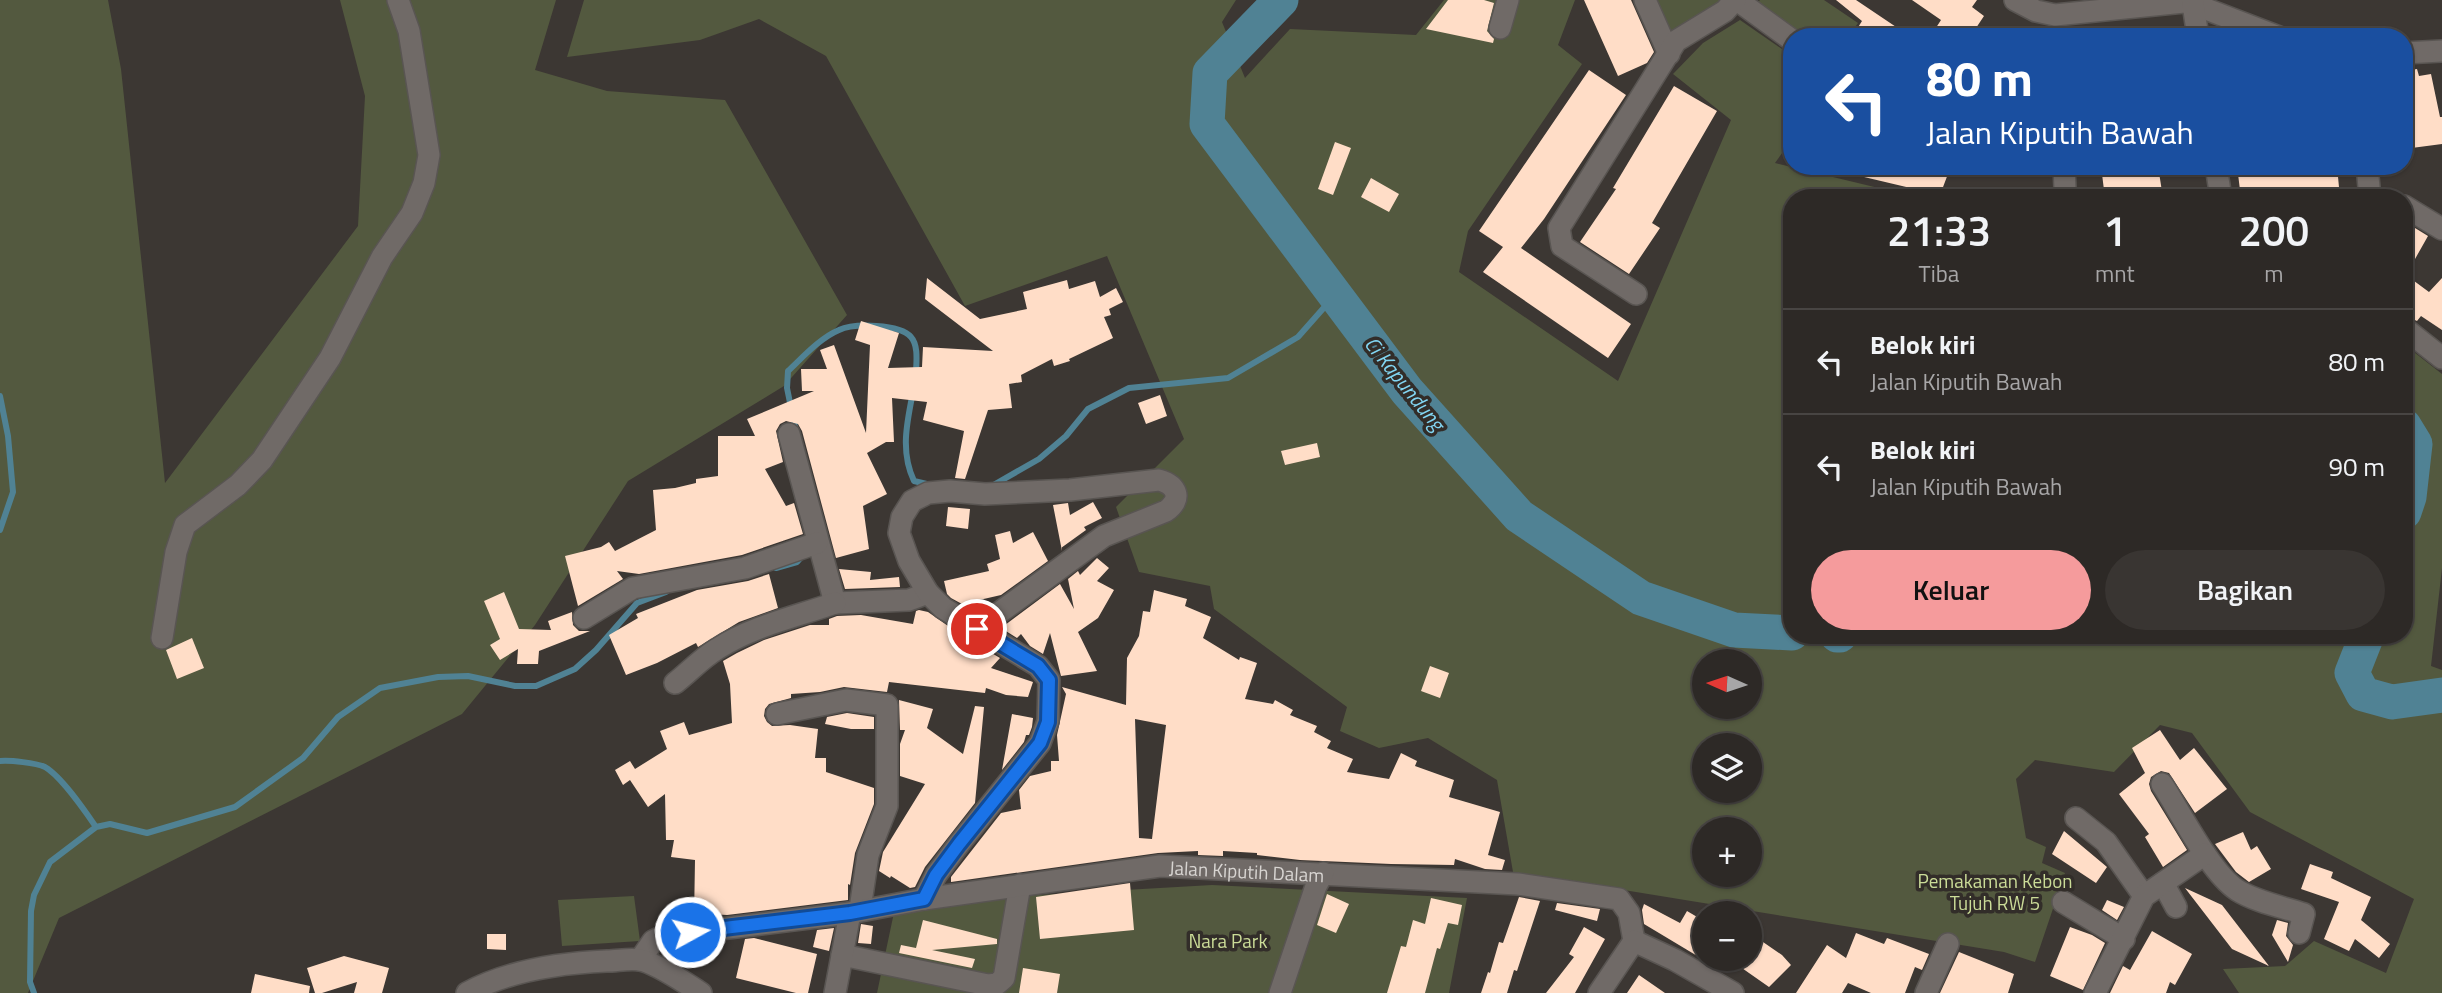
<!DOCTYPE html>
<html lang="id">
<head>
<meta charset="utf-8">
<style>
  body { margin:0; font-family:"Titillium Web",sans-serif; background:#393532; color:#f1f3f6; height:100vh; display:flex; flex-direction:column; font-size:26px; white-space:nowrap }
  * { box-sizing:border-box; margin:0 }
  p { font-size:23px; color:#a7a6a7 }
  .icon { flex:none; width:38px; height:38px; fill:none; stroke:currentColor; stroke-width:2; stroke-linecap:round; stroke-linejoin:round }
  .map { position:relative; flex:1; overflow:hidden }
  .panel { position:absolute; left:1783px; top:189px; width:630px; height:455px; display:flex; flex-direction:column; background:#2d2926; border-radius:28px; box-shadow:0 2px 5px #0004,0 0 0 2px #484543 }
  .panel>* { flex:none }
  .hud { position:absolute; left:1783px; top:28px; width:630px; height:147px; border-radius:28px; box-shadow:0 2px 5px #0004,0 0 0 2px #484543; background:#1a4fa0; color:#fff; overflow:hidden }
  .needle { width:46px; rotate:273deg }
  .buttons { position:absolute; left:1692px; top:649px; display:grid; gap:14px }
  .buttons a { display:grid; place-items:center; width:70px; height:70px; border-radius:50%; background:#2d2926; box-shadow:0 2px 5px #0004,0 0 0 2px #484543; font-size:35px }
  .pin { position:absolute; display:grid; place-items:center; width:60px; height:60px; color:#fff; margin:-30px; border:4px solid #fff; border-radius:50%; box-shadow:0 2px 7px #0007 }
  .me { position:absolute; width:77px; margin:-38px; rotate:83deg; stroke-linejoin:round; filter:drop-shadow(0 0 5px #0008) }
  .turn { display:flex; align-items:center; gap:24px; height:147px; padding:0 28px; font-size:32px }
  .turn .icon { width:91px; height:91px; stroke-width:2.5 }
  .turn b { display:block; font-size:49px; line-height:60px }
  .eta { display:flex; justify-content:space-evenly; align-items:center; height:119px; text-align:center }
  .eta b { font-size:42px; font-weight:600; line-height:49px }
  .button { display:flex; gap:14px; margin-top:auto; padding:14px 28px }
  .button a { flex:1; height:80px; border-radius:42px; background:#f59b9c; color:#111; font-size:28px; font-weight:600; line-height:80px; text-align:center }
  .button a+a { background:#393532; color:#f1f3f6 }
  ul { padding:0; list-style:none }
  li { display:flex; align-items:center; gap:21px; height:105px; padding:0 28px; border-top:2px solid #484543 }
  li div { flex:1 }
  li b { display:block; font-size:26px }
  li em { font-style:normal }
  .map>svg:first-child { display:block }
  .green { fill:#53593f; fill-rule:evenodd }
  .lines { fill:none; stroke-linecap:round; stroke-linejoin:round }
  .stream { stroke:#508294; stroke-width:6 }
  .river { stroke:#508294; stroke-width:35 }
  .building { fill:#ffddc7; fill-rule:evenodd }
  .street-casing { stroke:#595552; stroke-width:24 }
  .street { stroke:#706a67; stroke-width:21 }
  .route-casing { stroke:#114b97; stroke-width:18 }
  .route { stroke:#1a73e8; stroke-width:12 }
  .labels { text-anchor:middle; dominant-baseline:central; stroke-width:7; stroke-linejoin:round; paint-order:stroke }
  .street-label { font-size:19px; fill:#d7d4d1; stroke:#322d29 }
  .park-label { font-size:19px; fill:#cbdc98; stroke:#322d29 }
  .water-label { font-size:21px; font-style:italic; fill:#82d5f2; stroke:#322d29 }
</style>
</head>
<body>
<div class="map">
<svg width="2442" height="993" viewBox="0 0 2442 993">
  <rect width="100%" height="100%" fill="#3c3733"/>
  <path class="green" d="M0,0H108L121,69L165,483L358,226L365,96L340,0H556L535,70L607,91L725,100L847,315L784,386L628,481L535,625L462,714L59,918L28,993H0Z
    M584,0H1236L1222,22L1245,78L1290,29L1416,35L1444,0H1575L1558,45L1582,64L1468,231L1459,272L1618,381L1731,120L1673,74L1703,43L1740,20L1792,56V139L1775,163L1920,198H1792V635H2404L2405,345L2442,374V568L2431,666L2442,670V993H2239L2223,969L2285,966L2314,941L2386,973L2414,899L2250,812L2192,733L2160,725L2114,772L2035,760L2016,779L2026,838L2046,847L2042,863L2065,873L2035,962L2004,952L1513,872L1497,780L1428,738L1379,748L1340,731L1347,707L1214,609L1210,586L1139,572L1116,507L1184,439L1107,256L965,306L826,56L759,19L700,40L567,57ZM1704,662H1750V707H1704ZM1704,746H1750V791H1704ZM1704,830H1750V875H1704Z
    M1648,0H1731L1674,39Z
    M1760,0H1824L1858,23L1848,37H1807L1757,3Z
    M1212,885L1467,898L1449,993H877L896,903Z
    M634,896L640,941L562,946L558,900Z"/>
  <g class="lines">
    <path class="stream" d="M913,392C907,422 900,452 914,481L931,485
      M0,396L8,436L13,492L0,530
      M796,432L787,388L788,371C803,357 820,338 839,330C854,323 900,324 911,337C919,346 916,364 916,374
      M990,487L1039,459L1066,436L1088,409L1129,388L1228,378L1298,337L1336,294
      M776,568L797,562L803,555
      M0,761C10,760 36,763 45,767C62,777 85,811 96,827
      M34,993L30,982L31,911L34,895L50,862L96,827L110,824L147,833L235,807L303,758L338,717L380,688L438,677L468,676L515,686H536L575,669L596,650L637,603L666,592"/>
    <path class="river" d="M1281,0L1210,73L1207,124L1407,391L1519,516L1641,598L1734,630L1792,633
      M2404,426L2415,444L2409,497L2404,512
      M1837,635H1840
      M2367,635L2352,673L2363,694L2392,702L2442,695"/>
  </g>
  <path class="building" d="M1448,0H1484L1494,3L1487,31L1494,39L1493,43L1426,29Z
    M1584,0H1631L1654,52L1647,63L1618,76Z
    M1836,0H1856L1911,37H1852L1862,21Z
    M1912,0H1977L1972,7L1984,16L1970,37H1930L1941,20Z
    M2417,69L2419,76L2431,74L2440,117H2442V144L2404,149V71Z
    M1589,70L1626,95L1544,219L1521,248L1631,324L1608,358L1483,272L1503,247L1479,231Z
    M1674,86L1717,111L1652,223L1660,228L1629,274L1580,242L1616,189L1613,188Z
    M1335,142L1351,148L1333,195L1318,189Z
    M1843,166H1951L1940,195L1843,172Z
    M2101,166H2134V169L2158,166L2163,198H2105Z
    M2237,166H2337L2340,198H2295L2294,194L2241,198Z
    M1371,178L1399,194L1389,212L1361,197Z
    M2415,228L2428,236L2406,275L2429,292L2442,278V330L2421,316L2417,321L2404,315V229L2412,234Z
    M927,278L980,319L1027,309L1023,292L1067,280L1069,289L1095,281L1100,297L1116,288L1123,302L1109,309L1111,315L1104,317L1113,338L1069,359L1070,361L1054,366L1052,359L1021,375L1022,382L1009,384L1012,408L988,410L965,479L955,478L964,431L923,420L927,402L892,398L894,442H886L867,453L887,494L863,506L869,549L836,558L802,431L798,424L786,421L780,424L776,431L783,462L765,469L786,506L794,503L803,534L742,555L639,574L617,571L623,579L578,606L565,556L601,547L609,542L615,551L656,530L653,490L675,488L696,483V479L718,476V436H755L747,419L814,391H802L801,369H827L820,350L834,345L866,433L870,345L855,340L861,321L899,333L888,368L922,367L923,347L993,351L925,299Z
    M1160,395L1167,416L1146,424L1138,403Z
    M1317,443L1320,457L1285,465L1281,451Z
    M1093,502L1102,518L1084,527L1086,530L1061,548L1062,551L1053,505L1068,503L1070,515Z
    M948,507L970,509L968,529L946,526Z
    M1010,531L1013,543L1033,532L1048,561L1001,595L962,604L951,598L947,594L944,581L989,571L987,564L1000,559L995,535Z
    M1097,558L1109,568L1097,581L1114,590L1098,618L1078,632L1097,671L1061,676L1050,633L1043,654L1030,646L1021,634L1017,638L1001,628L1060,584L1074,609L1068,579L1078,571L1080,575Z
    M839,569L871,572L870,580L899,577L900,587L845,589Z
    M769,574L778,608L739,622L698,647L696,643L657,663L626,675L609,635L638,618L636,614L697,590L748,581Z
    M1154,590L1187,599L1185,606L1211,617L1203,638L1239,660L1240,657L1257,663L1245,699L1273,704L1275,700L1293,710L1290,715L1317,726L1314,732L1331,741L1327,748L1353,759L1347,772L1389,779L1401,753L1417,761L1415,766L1454,780L1449,797L1500,812L1488,855L1505,860L1502,870L1485,869L1455,859L1454,865L1391,864L1300,860L1257,855V853L1223,851V856L1198,855V851L1158,853L951,882V877L1001,813L1021,809L1019,790L1030,776L1051,771V761H1059L1057,735L1066,694L1062,687L1126,705L1127,658L1139,636L1143,611L1150,612ZM1135,719L1166,725L1152,839L1139,838Z
    M504,592L519,629L551,630L548,621L572,612L573,625L579,631H590L539,651L538,664H517L518,649L500,660L490,645L500,639L484,601Z
    M919,610L928,612L951,628L950,633L963,636L1000,658L991,668L1033,682L1028,697L1006,695L986,688L985,693L889,682L887,692L844,687L820,692L791,694V698L769,704L765,709L764,716L767,722L772,726L790,725L818,729L815,758H826V772L874,788V804L855,853L850,885L848,884V900L727,915L709,914V917L694,919L695,860L671,857L674,840H666L665,794L648,807L630,780L623,785L615,770L630,761L635,769L667,749L660,731L684,722L689,735L732,723L730,684L723,661L737,653L764,640L810,625H829V619L837,616L861,615L913,624L916,611Z
    M192,638L204,668L177,679L166,650Z
    M1430,666L1449,673L1440,698L1421,691Z
    M899,700L933,709L927,728L963,754L975,706L984,707L975,803L925,867L915,887L910,888L891,876L890,878L879,871L883,852L925,784L900,776V744L905,730H900Z
    M847,713L874,717V729H851L825,724L827,717Z
    M1012,714L1033,718L1032,727L1029,735H1026L1024,742L1002,770Z
    M2160,730L2180,760L2194,748L2227,789L2195,813L2169,773L2161,771L2151,777L2149,784L2151,791L2187,850L2163,867L2145,837L2149,834L2119,794L2145,773L2132,748Z
    M2064,831L2107,867L2096,883L2052,854Z
    M2243,832L2251,850L2257,846L2271,869L2249,882L2236,872L2215,844Z
    M2310,864L2333,872L2331,878L2371,897L2361,920L2390,944L2379,958L2355,939L2349,951L2324,939L2339,902L2301,889Z
    M1130,883L1134,930L1040,939L1036,897Z
    M2185,888L2222,905L2269,966L2232,949Z
    M1327,894L1349,904L1336,933L1317,925Z
    M1519,897L1540,901L1517,971L1514,970L1507,993H1481L1488,972L1490,973L1499,942L1503,943Z
    M1431,898L1462,905L1458,925L1448,923L1440,949L1437,948L1425,993H1387L1401,946L1406,947L1413,920L1425,924Z
    M2107,900L2124,907L2117,920L2102,910Z
    M1557,903L1600,909L1597,921L1555,910Z
    M1644,904L1680,923L1687,911L1704,921V960L1644,924L1642,910Z
    M923,920L997,939V944L932,950L975,959L972,968L899,953L901,945L916,948Z
    M2277,920L2288,923L2286,936L2293,945L2288,962L2272,935Z
    M861,924L873,926L871,944L858,943Z
    M1584,927L1605,939L1575,993H1546L1574,957L1569,954Z
    M2070,927L2092,935L2105,943L2083,990L2050,976Z
    M834,928L829,951L813,947L817,930Z
    M2152,931L2192,954L2175,985L2170,982L2166,993H2110L2123,966L2130,970Z
    M1750,933L1782,955L1791,965L1769,987L1729,959H1750Z
    M1856,933L1884,944L1887,938L1929,954L1922,970L1915,967L1905,993H1871L1848,983L1842,993H1796L1827,945L1846,958Z
    M487,934H506V950L487,949Z
    M754,938L817,954L808,993H796L736,978L745,939Z
    M1959,952L2014,974L2008,993H1940Z
    M344,956L389,968L382,993H354L357,982L322,993H315L307,968Z
    M1023,968L1060,974L1057,993H1019Z
    M255,974L310,986L309,993H251Z
    M1639,975L1665,993H1627Z"/>
  <g class="lines">
    <g class="street-casing">
      <g id="street">
        <path d="M1645,0L1669,54"/>
        <path d="M1737,0L1792,40"/>
        <path d="M2015,0L2036,11L2055,15L2184,2L2193,4L2279,37"/>
        <path d="M2193,4L2198,37"/>
        <path d="M1500,28L1508,0"/>
        <path d="M2404,53L2442,51"/>
        <path d="M2064,166L2065,189"/>
        <path d="M2216,166L2221,198"/>
        <path d="M2367,166L2370,198"/>
        <path d="M2404,206L2442,229"/>
        <path d="M1636,294L1562,246L1559,228L1676,41L1725,11L1735,0"/>
        <path d="M2404,328L2442,358"/>
        <path d="M789,434L835,603L909,600L928,593"/>
        <path d="M584,618L633,588L745,568L817,543"/>
        <path d="M162,638L176,552L185,525L238,485L262,460L330,358L382,257L412,213L424,183L429,155L409,31L398,0"/>
        <path d="M675,683C689,672 702,658 717,649C753,626 795,617 835,603"/>
        <path d="M777,714L846,700L887,705V806L868,855L860,909"/>
        <path d="M2162,784C2181,813 2210,872 2237,890C2256,902 2283,907 2304,914L2299,933"/>
        <path d="M2076,818L2106,842L2144,896"/>
        <path d="M2163,883L2176,907"/>
        <path d="M924,899L936,875L959,844L1040,743L1048,721L1049,680L1038,666L943,608L928,593L909,561L899,533L902,517L912,501L928,493L950,491L985,494L1070,490L1159,480C1177,485 1183,499 1166,511L1104,536L977,629"/>
        <path d="M2063,902L2124,939"/>
        <path d="M842,955L988,985L997,984L1004,978L1020,885"/>
        <path id="s1" d="M640,960L653,941L663,936L850,913L924,899L1160,866L1518,884L1619,899L1629,913L1634,941"/>
        <path d="M467,993C509,970 560,963 607,961C617,961 630,958 640,960C656,963 687,984 701,993"/>
        <path d="M835,993L850,913"/>
        <path d="M1280,993L1316,886L1323,873"/>
        <path d="M1599,993L1634,941L1675,960L1733,993"/>
        <path d="M1926,993L1948,944"/>
        <path d="M2095,993L2144,896L2205,854"/>
      </g>
    </g>
    <use href="#street" class="street"/>
  </g>
  <g class="lines">
    <g class="route-casing">
      <path id="route" d="M690,932L850,913L924,899L936,875L959,844L1040,743L1048,722L1049,680L1038,666L977,629"/>
    </g>
    <use href="#route" class="route"/>
  </g>
  <g class="labels">
    <g class="street-label">
      <text stroke="none"><textPath href="#s1" startOffset="623">Jalan Kiputih Dalam</textPath></text>
    </g>
    <g class="park-label">
      <text x="1995" y="880">Pemakaman Kebon<tspan x="1995" dy="22">Tujuh RW 5</tspan></text>
      <text x="1228" y="940">Nara Park</text>
    </g>
    <g class="water-label">
      <text transform="translate(1405 383) rotate(51)">Ci Kapundung</text>
    </g>
  </g>
</svg>
<div class="buttons">
<a><svg class="needle" viewBox="-14 -14 28 28"><path d="M0-13l5 13h-10z" fill="#e53935"/><path d="M0 13l5-13h-10z" fill="#a7a6a7"/></svg></a>
<a><svg class="icon" aria-label="layers" viewBox="0 0 24 24"><path d="M12 4l9 5-9 5-9-5zM3 14l9 5 9-5"/></svg></a>
<a>+</a>
<a>−</a>
</div>
<div class="pin" style="left:977px;top:629px;background:#d93025"><svg class="icon" aria-label="arrive" viewBox="0 0 24 24"><path d="M6 21V4h12l-3 4 3 4H6"/></svg></div>
<svg class="me" style="left:690px;top:932px" viewBox="-20 -20 40 40"><circle r="17" fill="#1a73e8" stroke="#fff" stroke-width="3"/><path d="M0-11L8 9 0 5-8 9z" fill="#fff"/></svg>
<div class="hud">
<div class="turn"><svg class="icon" aria-label="left" viewBox="0 0 24 24"><path d="M17 20v-9H6M10 6l-5 5 5 5"/></svg><div><b>80 m</b>Jalan Kiputih Bawah</div></div>
</div>
<section class="panel">
<div class="eta">
<div><b>21:33</b><p>Tiba</p></div>
<div><b>1</b><p>mnt</p></div>
<div><b>200</b><p>m</p></div>
</div>
<ul>
<li><svg class="icon" aria-label="left" viewBox="0 0 24 24"><path d="M17 20v-9H6M10 6l-5 5 5 5"/></svg><div><b>Belok kiri</b><p>Jalan Kiputih Bawah</p></div><em>80 m</em></li>
<li><svg class="icon" aria-label="left" viewBox="0 0 24 24"><path d="M17 20v-9H6M10 6l-5 5 5 5"/></svg><div><b>Belok kiri</b><p>Jalan Kiputih Bawah</p></div><em>90 m</em></li>
</ul>
<div class="button"><a>Keluar</a><a>Bagikan</a></div>
</section>
</div>
</body>
</html>
